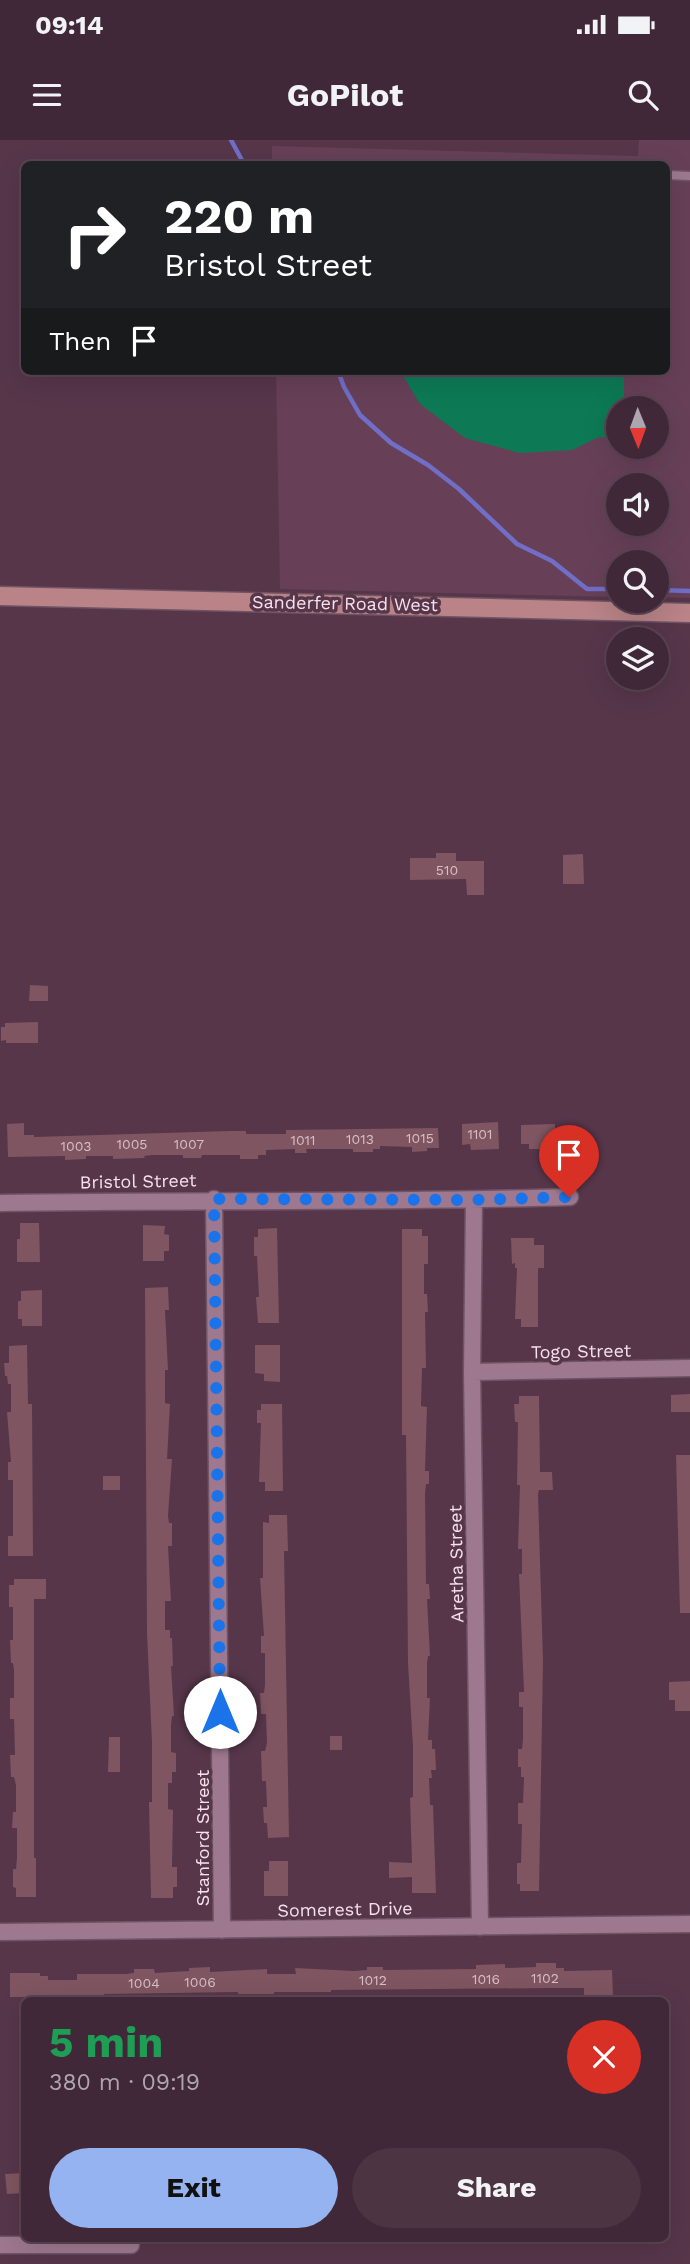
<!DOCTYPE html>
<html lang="en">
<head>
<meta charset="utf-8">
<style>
  body { margin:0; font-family:"Work Sans",sans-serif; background:#4c3443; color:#f1f3f6; height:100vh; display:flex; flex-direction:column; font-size:26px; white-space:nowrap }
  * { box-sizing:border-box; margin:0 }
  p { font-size:23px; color:#aea6ae }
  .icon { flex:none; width:38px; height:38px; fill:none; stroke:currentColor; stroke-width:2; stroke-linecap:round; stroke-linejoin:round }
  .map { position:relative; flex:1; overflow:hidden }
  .sheet { position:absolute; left:21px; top:1857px; width:648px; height:245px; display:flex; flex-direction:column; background:#412838; border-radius:10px; box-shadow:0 7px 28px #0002,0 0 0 2px #5a4453 }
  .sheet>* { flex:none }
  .top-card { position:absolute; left:21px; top:21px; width:649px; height:214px; border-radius:10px; box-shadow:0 7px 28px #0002,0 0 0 2px #5a4453; background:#202124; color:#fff; overflow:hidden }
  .needle { width:46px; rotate:179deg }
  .tools { position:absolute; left:606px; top:256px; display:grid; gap:14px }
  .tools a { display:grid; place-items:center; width:63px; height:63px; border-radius:50%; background:#412838; box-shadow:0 7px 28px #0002,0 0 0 2px #5a4453; font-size:35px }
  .pin { position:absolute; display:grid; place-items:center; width:60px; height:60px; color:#fff; margin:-72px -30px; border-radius:50% 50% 50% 0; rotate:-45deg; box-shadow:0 0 7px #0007 }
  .pin .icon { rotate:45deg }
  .me { position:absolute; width:77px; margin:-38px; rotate:0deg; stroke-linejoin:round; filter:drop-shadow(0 0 5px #0008) }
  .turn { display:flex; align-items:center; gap:24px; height:147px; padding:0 28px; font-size:32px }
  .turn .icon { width:91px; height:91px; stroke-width:2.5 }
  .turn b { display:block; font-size:49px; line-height:60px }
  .then { display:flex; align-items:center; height:66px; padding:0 28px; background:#0003; gap:14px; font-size:26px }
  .round { display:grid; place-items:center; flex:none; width:74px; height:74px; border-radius:37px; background:#4c3443 }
  .head { display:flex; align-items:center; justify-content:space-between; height:119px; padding:0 28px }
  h1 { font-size:42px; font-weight:700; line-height:52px; color:#1e9e55 }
  .primary-button { display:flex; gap:14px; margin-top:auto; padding:14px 28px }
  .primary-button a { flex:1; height:80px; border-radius:42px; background:#95b2f1; color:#111; font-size:28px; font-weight:700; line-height:80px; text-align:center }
  .primary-button a+a { background:#4c3443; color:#f1f3f6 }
  .status { display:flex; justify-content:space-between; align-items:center; height:49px; padding:0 35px; background:#412838; direction:ltr }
  .status svg { height:19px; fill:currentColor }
  header { display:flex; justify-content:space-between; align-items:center; height:91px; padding:0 28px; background:#412838; font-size:32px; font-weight:700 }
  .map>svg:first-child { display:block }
  .built { fill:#674058; fill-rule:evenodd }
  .green { fill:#0d7a55 }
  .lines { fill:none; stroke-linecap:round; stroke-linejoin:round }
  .stream { stroke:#716ec8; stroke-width:4.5 }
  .building { fill:#7e5560 }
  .lane-casing { stroke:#6f5465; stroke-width:11 }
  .street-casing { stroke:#6f5465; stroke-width:19 }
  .secondary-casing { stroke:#6f5465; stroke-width:21 }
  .lane { stroke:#9d788e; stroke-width:8 }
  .street { stroke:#9d788e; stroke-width:16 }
  .secondary { stroke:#b98387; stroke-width:18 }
  .route { stroke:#1a73e8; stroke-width:12; stroke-dasharray:0 21.6 }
  .labels { text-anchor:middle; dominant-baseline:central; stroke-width:7; stroke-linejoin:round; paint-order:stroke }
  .number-label { font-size:14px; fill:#d8beca }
  .street-label { font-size:18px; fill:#f6e1ed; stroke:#57364a }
</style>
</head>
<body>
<div class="status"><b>09:14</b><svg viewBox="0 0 49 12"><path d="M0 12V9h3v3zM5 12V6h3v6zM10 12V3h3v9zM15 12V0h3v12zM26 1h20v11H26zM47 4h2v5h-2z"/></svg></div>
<header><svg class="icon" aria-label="menu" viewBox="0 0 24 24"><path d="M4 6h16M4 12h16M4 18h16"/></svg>GoPilot<svg class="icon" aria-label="search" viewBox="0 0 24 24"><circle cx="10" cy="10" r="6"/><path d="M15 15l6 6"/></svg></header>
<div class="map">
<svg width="690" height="2124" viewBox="0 0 690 2124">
  <rect width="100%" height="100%" fill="#57364a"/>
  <path class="built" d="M639,0H690V458L656,457V422H618V457L280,449L276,231H667V24H272V6L638,16ZM618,268H656V306H618ZM618,345H656V383H618Z"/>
  <path class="green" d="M400,231H624V268H618V298L599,297L572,310L520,313L465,298L420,264Z"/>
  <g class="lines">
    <path class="stream" d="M231,0L244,24
      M338,231L344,247L360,275L391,303L428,325L459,349L517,404L552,421L587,449H618
      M656,450L690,451"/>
  </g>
  <path class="building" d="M436,713H456V721H484V755H467L466,739L410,740V718H436Z
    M583,714L584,744H563V715Z
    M30,845L48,846V861H29Z
    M38,882V903H6V900L1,901V887H5V883Z
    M498,982L499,1009L471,1010L470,1004L462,1005V984Z
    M24,983V995H34V997L229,991H246V994H286V990L438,988L439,1008H427V1011L412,1012V1007L380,1006V1009H373V1012H353V1009H306L307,1013H295V1009L266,1010V1015H258V1019H240V1015H202L201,1018H183V1015H152L144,1016L145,1018L113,1019V1016H86V1019L65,1020V1016L8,1017L7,984Z
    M555,984V1005H548V1009H529V1004H521V985Z
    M20,1083H39L40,1122H17V1099H20Z
    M143,1085L165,1086L164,1094L169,1095V1111H164V1121H143Z
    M277,1088L279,1183H258L256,1157H259L257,1116H254V1097H258V1089Z
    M402,1089H422V1096H428V1124H424V1154H427L428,1172H425L426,1228H422L421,1266L427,1267L425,1331H429V1344H426L425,1353L426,1444H429L430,1459H427L430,1516H428L427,1523V1558H430L428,1600H432V1609H435L436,1630H431L432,1638H429L430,1665H433L436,1753H412V1737L389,1738V1722L412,1723L410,1658L413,1657V1607L408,1523L406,1295H402Z
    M511,1098H534V1105H544V1128H538V1187H521V1179H515L517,1128H515V1123L512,1124Z
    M168,1147L169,1170H165L168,1230H165V1263L170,1264L167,1319H172L168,1376L169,1383H172V1406H168L171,1461H165V1490H170V1498H172L173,1526H171L174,1576H172L171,1585V1612L176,1613V1632H172V1643H168V1669L173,1670L172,1727H177V1747H173V1758H151L149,1662H152V1603L147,1493L145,1148Z
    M42,1150V1186H22V1179H18V1161H21V1151Z
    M27,1205L28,1264H32L33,1416H8V1396H13V1340H8V1322H11L7,1272H11V1244H8L7,1236H5L4,1223H9V1206Z
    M255,1205H280V1242L264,1241V1234L255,1233Z
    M690,1254V1272H671V1255Z
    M519,1256H539L540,1332H552L553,1350H539L538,1354L543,1521L539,1751H520V1744H517V1723H521L522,1684H518V1663H523L524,1637H521V1627H518V1609H522L523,1599V1567H519V1552H524L519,1434H522V1409H518L520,1345H517L518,1282H515L514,1264H519Z
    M261,1264H282L283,1351H265V1342H259L261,1283H257V1270H261Z
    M676,1315H690V1473H680Z
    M103,1336H120V1350H103Z
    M269,1375H287L288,1411H284L289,1697L268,1698L267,1683H264L263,1667H267L266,1641H262L261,1611H265L267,1603L266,1574H261L260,1553H264L265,1545V1513H261V1496H264L260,1438H263V1382L269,1383Z
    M14,1439H46V1459H34V1718H36V1757H16V1748L13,1747V1729H16L17,1718V1688H12L13,1672H16V1645L14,1637H11L10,1615H15L14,1579H10V1558H14V1530L13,1523H11L10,1500H13V1467H9V1445H14Z
    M690,1541V1571H675V1560H669V1542Z
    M330,1596H342V1610H330Z
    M109,1597H120V1632H108Z
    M269,1721H288V1756H264V1731H269Z
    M536,1823H556V1828H564V1831L612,1830L613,1856H584V1848H551L331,1850V1852H274V1854H238V1852L104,1854L105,1859L86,1860H73L68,1859V1857H10V1833H40V1836H48V1840H77V1834H126L134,1833V1829H154L155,1833L189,1831V1828L210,1827V1832L267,1829V1834H296L295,1828L354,1831L367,1830V1827H383V1830L476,1829V1825L505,1824V1828L536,1827Z
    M24,2033V2053L7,2054L5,2034Z"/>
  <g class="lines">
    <g class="lane-casing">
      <path id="lane" d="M667,35L690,36"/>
    </g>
    <g class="street-casing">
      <path id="street" d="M214,1059L222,1790
        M474,1060L472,1232L480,1787
        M0,1063C190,1060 380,1063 570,1057
        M472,1232L690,1228
        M0,1792L690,1784
        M0,2105H131"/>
    </g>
    <g class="secondary-casing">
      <path id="secondary" d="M0,456L690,473"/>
    </g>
    <use href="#lane" class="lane"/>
    <use href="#street" class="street"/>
    <use href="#secondary" class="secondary"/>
  </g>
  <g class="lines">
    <path class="route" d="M220,1572L214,1059L474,1060L569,1057"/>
  </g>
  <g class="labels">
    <g class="number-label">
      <text x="447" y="730">510</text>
      <text x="480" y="994">1101</text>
      <text x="420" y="998">1015</text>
      <text x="360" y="999">1013</text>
      <text x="303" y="1000">1011</text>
      <text x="132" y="1004">1005</text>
      <text x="189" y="1004">1007</text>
      <text x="76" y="1006">1003</text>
      <text x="545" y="1838">1102</text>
      <text x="486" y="1839">1016</text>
      <text x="373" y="1840">1012</text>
      <text x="200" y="1842">1006</text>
      <text x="144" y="1843">1004</text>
    </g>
    <g class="street-label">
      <text transform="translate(345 463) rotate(1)">Sanderfer Road West</text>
      <text transform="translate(138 1041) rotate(-1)">Bristol Street</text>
      <text transform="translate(581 1211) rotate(-1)">Togo Street</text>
      <text transform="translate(456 1424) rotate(-91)">Aretha Street</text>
      <text transform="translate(202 1698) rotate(-90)">Stanford Street</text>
      <text transform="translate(345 1769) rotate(-1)">Somerest Drive</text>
    </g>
  </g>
</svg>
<div class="tools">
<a><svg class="needle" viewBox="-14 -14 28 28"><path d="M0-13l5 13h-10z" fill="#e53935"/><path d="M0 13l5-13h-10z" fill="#aea6ae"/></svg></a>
<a><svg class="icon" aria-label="sound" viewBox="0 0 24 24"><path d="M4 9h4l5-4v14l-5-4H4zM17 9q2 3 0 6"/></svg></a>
<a><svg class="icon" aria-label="search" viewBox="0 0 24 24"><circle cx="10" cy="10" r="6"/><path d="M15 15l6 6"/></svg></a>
<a><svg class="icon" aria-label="layers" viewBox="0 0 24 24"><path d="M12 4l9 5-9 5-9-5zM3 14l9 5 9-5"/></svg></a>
</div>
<div class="pin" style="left:569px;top:1057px;background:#d93025"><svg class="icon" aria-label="arrive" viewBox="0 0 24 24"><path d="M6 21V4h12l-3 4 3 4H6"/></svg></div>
<svg class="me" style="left:220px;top:1572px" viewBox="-20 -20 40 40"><circle r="19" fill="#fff"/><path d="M0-13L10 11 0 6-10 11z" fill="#1a73e8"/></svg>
<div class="top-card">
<div class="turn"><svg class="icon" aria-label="right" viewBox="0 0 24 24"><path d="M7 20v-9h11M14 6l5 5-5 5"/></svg><div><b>220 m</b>Bristol Street</div></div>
<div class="then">Then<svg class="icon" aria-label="arrive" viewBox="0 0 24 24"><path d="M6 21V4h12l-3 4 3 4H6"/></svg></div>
</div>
<section class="sheet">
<div class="head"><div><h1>5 min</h1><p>380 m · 09:19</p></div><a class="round" style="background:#d93025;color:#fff"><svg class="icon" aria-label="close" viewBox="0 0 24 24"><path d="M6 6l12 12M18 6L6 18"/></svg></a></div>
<div class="primary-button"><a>Exit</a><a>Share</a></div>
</section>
</div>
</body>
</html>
